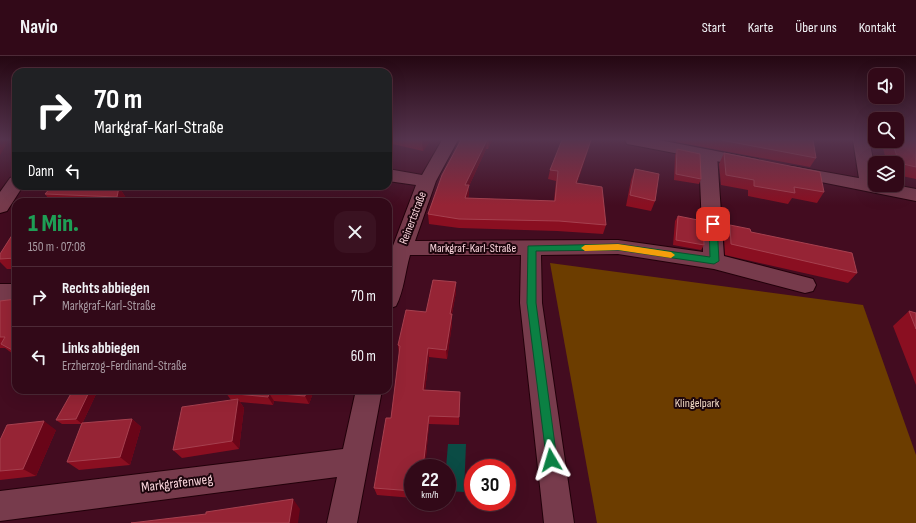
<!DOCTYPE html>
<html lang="de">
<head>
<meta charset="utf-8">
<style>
  body { margin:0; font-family:"Sofia Sans Condensed",sans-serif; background:#3a1221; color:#f1f3f6; height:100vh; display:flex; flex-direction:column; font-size:15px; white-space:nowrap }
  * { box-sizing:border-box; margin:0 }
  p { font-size:13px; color:#a89aa2 }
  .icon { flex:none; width:22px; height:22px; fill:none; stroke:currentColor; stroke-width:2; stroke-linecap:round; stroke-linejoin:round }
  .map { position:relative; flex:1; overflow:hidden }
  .side { position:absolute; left:12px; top:142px; width:380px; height:196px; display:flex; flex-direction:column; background:#320918; border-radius:12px; box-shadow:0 4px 16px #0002,0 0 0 1px #4d2a37 }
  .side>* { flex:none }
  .banner { position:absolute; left:12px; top:12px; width:380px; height:122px; border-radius:12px; box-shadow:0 4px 16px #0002,0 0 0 1px #4d2a37; background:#202124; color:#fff; overflow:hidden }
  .tools { position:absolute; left:868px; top:12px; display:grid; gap:8px }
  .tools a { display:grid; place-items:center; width:36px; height:36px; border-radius:8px; background:#320918; box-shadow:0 4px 16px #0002,0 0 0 1px #4d2a37; font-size:20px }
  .speed { position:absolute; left:404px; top:403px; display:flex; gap:8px; font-size:20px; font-weight:700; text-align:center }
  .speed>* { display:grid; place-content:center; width:52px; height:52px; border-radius:50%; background:#320918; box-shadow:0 4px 16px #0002,0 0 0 1px #4d2a37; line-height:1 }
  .speed small { font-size:10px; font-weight:400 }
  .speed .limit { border:6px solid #d22; background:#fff; color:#111 }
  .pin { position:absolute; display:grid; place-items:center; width:34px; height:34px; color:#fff; margin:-17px; border-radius:8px; box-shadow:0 2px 6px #0006 }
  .me { position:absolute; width:44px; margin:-22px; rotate:353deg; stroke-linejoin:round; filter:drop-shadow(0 0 3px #0008) }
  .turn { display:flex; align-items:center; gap:14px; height:84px; padding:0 16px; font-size:18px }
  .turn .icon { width:52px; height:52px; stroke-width:2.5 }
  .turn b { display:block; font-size:28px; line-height:34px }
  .then { display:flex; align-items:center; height:38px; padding:0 16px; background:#0003; gap:8px; font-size:15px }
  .round { display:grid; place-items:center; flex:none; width:42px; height:42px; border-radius:12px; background:#3a1221 }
  .summary { display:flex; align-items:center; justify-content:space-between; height:68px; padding:0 16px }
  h1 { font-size:24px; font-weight:800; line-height:30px; color:#1e9e55 }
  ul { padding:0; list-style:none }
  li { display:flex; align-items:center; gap:12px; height:60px; padding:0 16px; border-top:1px solid #4d2a37 }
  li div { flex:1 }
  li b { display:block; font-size:15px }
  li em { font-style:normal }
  header { display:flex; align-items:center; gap:24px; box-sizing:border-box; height:56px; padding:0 20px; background:#320918; border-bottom:1px solid #4d2a37 }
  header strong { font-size:19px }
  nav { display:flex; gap:22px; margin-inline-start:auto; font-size:14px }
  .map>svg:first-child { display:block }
  .green { fill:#6c3d00 }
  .water { fill:#0b4c45 }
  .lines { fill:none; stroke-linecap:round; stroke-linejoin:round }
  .minor-casing { stroke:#22000a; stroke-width:2 }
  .tertiary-casing { stroke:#22000a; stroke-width:2 }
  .minor { fill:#773b4c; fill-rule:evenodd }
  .tertiary { fill:#773b4c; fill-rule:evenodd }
  .wall { fill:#8a0f21 }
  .shaded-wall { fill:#690518 }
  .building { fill:#962435; stroke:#a6404f }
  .route { fill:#0b8043; stroke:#07532c }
  .slow { fill:#f59e0b }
  .labels { text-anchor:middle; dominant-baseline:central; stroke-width:4; stroke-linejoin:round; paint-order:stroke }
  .street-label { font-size:12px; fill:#f9d4db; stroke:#1c050c }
  .park-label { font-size:12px; fill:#efd8c4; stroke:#1c050c }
  .near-street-label { font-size:14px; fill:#f9d4db; stroke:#1c050c }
</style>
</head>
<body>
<header>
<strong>Navio</strong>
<nav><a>Start</a><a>Karte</a><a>Über uns</a><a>Kontakt</a></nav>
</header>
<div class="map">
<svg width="916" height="467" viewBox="0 0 916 467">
  <rect width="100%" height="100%" fill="#430c20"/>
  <path class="green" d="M550,207L863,249L916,399V467H597Z"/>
  <path class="water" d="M448,388H466L464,436L447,435L446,412Z"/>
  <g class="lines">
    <g class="minor-casing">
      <path id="minor" d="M442,84H458L436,125L415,185L618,184L703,196L699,99L702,95L708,94L714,95L717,99L724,200L813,223L816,229L813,235L805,237L714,213L618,198L541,199L542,247L574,467H544L520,247L521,199H410C405,216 404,235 396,250L388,253V203L416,129L388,125V113L422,119Z
        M853,84H869L875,113V129H878L875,133L869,135L863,133L860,129Z
        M16,120V130H23L7,155L0,157V136L10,122Z
        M0,228H16V244L0,246Z
        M356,334H382L357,467H327L337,421L0,465V435L343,393Z"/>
    </g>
    <g class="tertiary-casing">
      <path id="tertiary" d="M625,84H659L752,102L758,103L761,107L758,111L752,112L633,89L627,88Z
        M792,110L875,125V129H895L916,133V145L786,119L783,115L786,111Z"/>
    </g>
    <use href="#minor" class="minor"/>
    <use href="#tertiary" class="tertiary"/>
  </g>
  <path class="wall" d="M388,84H431L423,95L388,87Z
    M461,84H492L488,93H486L469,130V139L468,142L554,145L556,125L548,123L550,114L591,84L589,91L577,127L606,169L603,178L557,175L459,172L429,168L428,158Z
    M676,84H813L816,102L810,111L676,86Z
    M916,84V123L897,119V107H887L881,85Z
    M677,93L701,123L699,128L674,124L675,99Z
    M724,97L824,136L817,147L792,142L788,148L748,140V134L721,129L719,108Z
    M635,113L655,145L651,155L626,150L631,124Z
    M25,130H112L119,131L126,142L125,146H51L45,138L51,132L28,134Z
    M266,130H300L297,135Z
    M678,160L704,189L701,194L673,189L675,165Z
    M730,169L751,176L857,217L848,227L725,199L724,179Z
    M16,173V213H7L0,206V198Z
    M456,236L452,258V268L447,303L429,301L425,334L460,336L459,369L429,368L425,412H413V442L377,439L374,432L391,362L399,298L398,289L426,256Z
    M16,243V300L13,298L5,292H0V245Z
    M909,255L916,257V329L893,270Z
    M98,334L82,368H62L56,364Z
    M314,334L309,348L274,345L273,349L240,346L244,352L239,393L182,402L173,394L231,344L226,337Z
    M132,363L141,371L130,409L79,414L67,406Z
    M56,374L36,420L0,424V384Z"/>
  <path class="shaded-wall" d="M0,84H9L0,99Z
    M423,84H431L423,95L422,85Z
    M487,84L486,93L469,130V139L465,151V129Z
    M489,84H492L488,93Z
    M591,84L589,91L574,137L576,127Z
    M295,130H300L297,135Z
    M119,131L126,142L125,146H120L117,141Z
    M456,226V236L450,268V258Z
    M452,258V268L447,303L446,294Z
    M428,292L429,301L424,343L423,334Z
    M90,334H98L82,368L76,363Z
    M307,334H314L309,348L305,340Z
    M269,337L274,345L273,349L268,341Z
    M238,343L244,352L239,393L232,385Z
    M429,360V368L425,412H423Z
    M132,363L141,371L130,409L120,401Z
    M44,365L56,374L36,420L23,413Z
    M293,443L300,453L298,467H289Z"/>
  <path class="building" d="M461,84H487L465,129H469L465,142L555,145L558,115L550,114L562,84H591L576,127L602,131L606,169L559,165L459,163L428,158L442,119Z
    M721,84H813L816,102Z
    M897,84H916V111L899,107L892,85H897Z
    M677,93L700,98L701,123L676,118Z
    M724,97L820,116L824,136L794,131L795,137L754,130V124L726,119Z
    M635,113L659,118L655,145L630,139Z
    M52,130H112L119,131L117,141L45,138Z
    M678,160L703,165L704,189L676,184Z
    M730,169L750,173L751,176L852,197L857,217L731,188Z
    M16,173V202L0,203V198Z
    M433,224L456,226L450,258H452L446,294L428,292L423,334L460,336L459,361L429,360L423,412H413V435L374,432L386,362H391L400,290L398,289L406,254L426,256Z
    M16,243V296L1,288L5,281H0V245Z
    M909,255L916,257V273Z
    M73,334H90L76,363L56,364Z
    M226,334H307L305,340L269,337L268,341L226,337Z
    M238,343L232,385L173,394L182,351Z
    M132,363L120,401L67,406L82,367Z
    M44,365L23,413L0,415V384L7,369Z
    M293,443L289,467H131L206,458V456Z"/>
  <linearGradient id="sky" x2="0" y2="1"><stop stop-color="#250712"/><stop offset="0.56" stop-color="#55344e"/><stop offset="1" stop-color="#55344e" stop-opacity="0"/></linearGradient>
  <rect width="916" height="149" fill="url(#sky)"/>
  <path class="route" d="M713,166L717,168L719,205L714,208L618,194L536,195V247L557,404L555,408L551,410L547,408L527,247L528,190L618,188L710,201L709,168Z"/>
  <path class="slow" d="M618,188L671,196L675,199L671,202L618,194L585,195L581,192L585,189Z"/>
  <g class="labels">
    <g class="street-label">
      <text transform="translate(413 162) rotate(-69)">Reinertstraße</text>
      <text x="473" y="192">Markgraf-Karl-Straße</text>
    </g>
    <g class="park-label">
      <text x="697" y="347">Klingelpark</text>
    </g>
    <g class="near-street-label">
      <text transform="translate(177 427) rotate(-7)">Markgrafenweg</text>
    </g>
  </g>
</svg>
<div class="tools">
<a><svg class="icon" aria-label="sound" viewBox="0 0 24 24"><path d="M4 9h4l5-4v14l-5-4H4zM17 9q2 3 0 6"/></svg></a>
<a><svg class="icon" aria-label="search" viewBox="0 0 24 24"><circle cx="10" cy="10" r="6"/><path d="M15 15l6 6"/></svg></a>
<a><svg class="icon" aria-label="layers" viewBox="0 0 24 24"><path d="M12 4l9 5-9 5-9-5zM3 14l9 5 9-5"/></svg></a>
</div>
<div class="speed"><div>22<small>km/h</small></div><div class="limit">30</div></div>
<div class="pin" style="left:713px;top:168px;background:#d93025"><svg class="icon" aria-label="arrive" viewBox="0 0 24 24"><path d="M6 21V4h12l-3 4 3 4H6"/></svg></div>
<svg class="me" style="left:551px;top:404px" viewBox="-20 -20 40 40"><path d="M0-17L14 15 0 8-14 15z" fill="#0b8043" stroke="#fff" stroke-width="4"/></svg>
<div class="banner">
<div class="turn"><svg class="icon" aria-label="right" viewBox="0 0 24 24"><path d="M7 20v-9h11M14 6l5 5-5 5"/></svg><div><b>70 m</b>Markgraf-Karl-Straße</div></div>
<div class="then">Dann<svg class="icon" aria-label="left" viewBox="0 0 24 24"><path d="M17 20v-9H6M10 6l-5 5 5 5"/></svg></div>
</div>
<section class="side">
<div class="summary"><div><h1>1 Min.</h1><p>150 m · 07:08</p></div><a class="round"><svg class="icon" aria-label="close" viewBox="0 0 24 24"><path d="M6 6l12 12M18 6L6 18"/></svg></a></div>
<ul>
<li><svg class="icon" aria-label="right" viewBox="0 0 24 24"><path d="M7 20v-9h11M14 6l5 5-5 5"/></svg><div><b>Rechts abbiegen</b><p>Markgraf-Karl-Straße</p></div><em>70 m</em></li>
<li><svg class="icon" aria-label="left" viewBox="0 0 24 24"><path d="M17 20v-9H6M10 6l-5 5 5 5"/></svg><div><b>Links abbiegen</b><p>Erzherzog-Ferdinand-Straße</p></div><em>60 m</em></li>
</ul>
</section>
</div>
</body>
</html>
